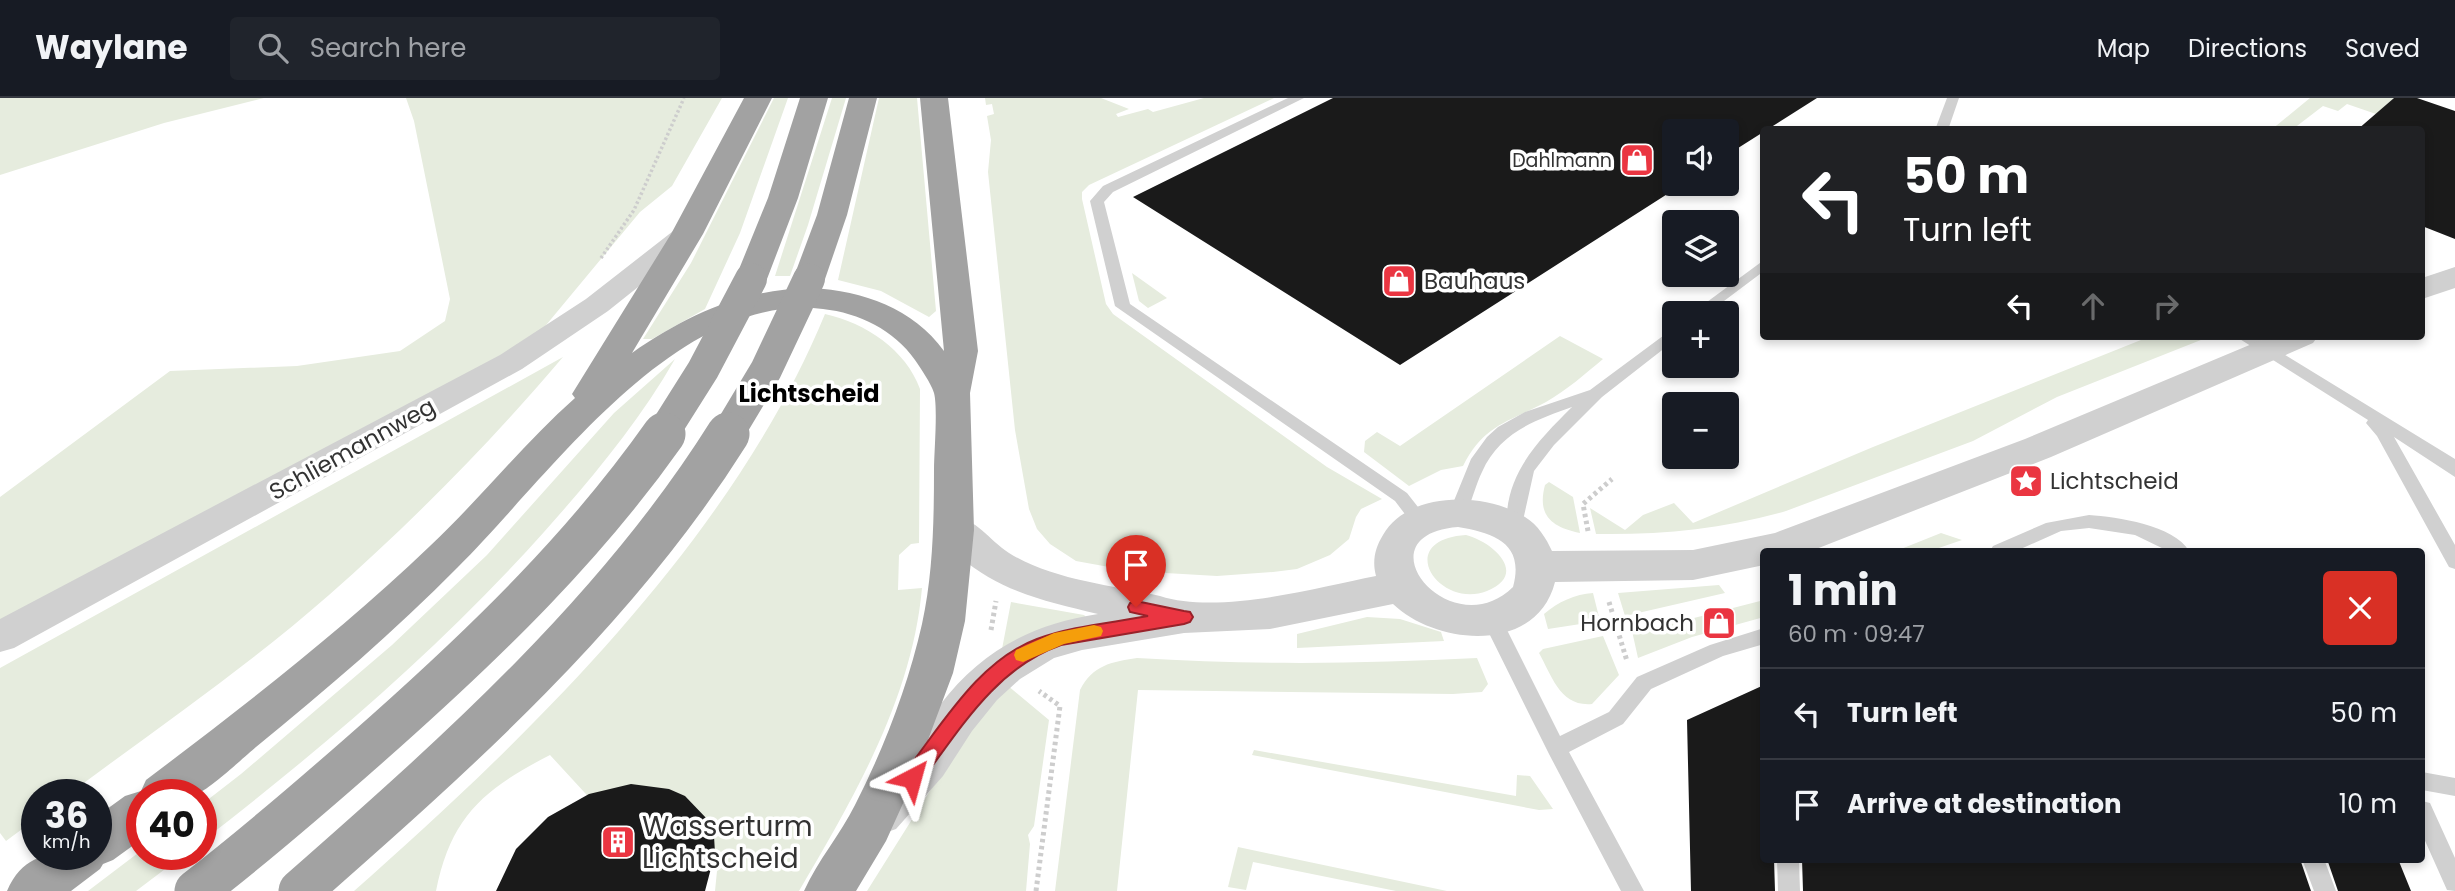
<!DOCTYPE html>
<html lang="en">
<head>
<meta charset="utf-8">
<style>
  body { margin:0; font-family:Poppins,sans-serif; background:#20242c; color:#f1f3f6; height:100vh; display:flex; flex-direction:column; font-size:26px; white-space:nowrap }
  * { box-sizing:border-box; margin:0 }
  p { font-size:23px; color:#9ea1a6 }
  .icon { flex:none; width:38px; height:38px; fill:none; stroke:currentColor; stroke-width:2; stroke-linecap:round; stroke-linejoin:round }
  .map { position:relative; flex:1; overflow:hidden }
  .details { position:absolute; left:1760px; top:450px; width:665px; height:315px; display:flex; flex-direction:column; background:#171b24; border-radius:7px; box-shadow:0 4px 10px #0003 }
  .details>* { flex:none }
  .guide { position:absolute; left:1760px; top:28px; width:665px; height:214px; border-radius:7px; box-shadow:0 4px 10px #0003; background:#202124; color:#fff; overflow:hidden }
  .controls { position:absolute; left:1662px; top:21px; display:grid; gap:14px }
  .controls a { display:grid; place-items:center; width:77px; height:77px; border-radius:7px; background:#171b24; box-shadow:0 4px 10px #0003; font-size:35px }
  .speed { position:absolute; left:21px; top:681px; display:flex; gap:14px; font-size:35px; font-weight:700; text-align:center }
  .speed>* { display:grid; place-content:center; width:91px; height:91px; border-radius:50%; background:#171b24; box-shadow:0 4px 10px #0003; line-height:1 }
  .speed small { font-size:18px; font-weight:400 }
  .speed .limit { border:10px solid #d22; background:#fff; color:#111 }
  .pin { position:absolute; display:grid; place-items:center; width:60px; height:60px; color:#fff; margin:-72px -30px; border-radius:50% 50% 50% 0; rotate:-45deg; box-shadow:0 0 7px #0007 }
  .pin .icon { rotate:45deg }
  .me { position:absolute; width:77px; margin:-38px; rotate:39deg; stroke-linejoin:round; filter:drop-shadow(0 0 5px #0008) }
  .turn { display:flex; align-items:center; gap:24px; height:147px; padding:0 28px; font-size:32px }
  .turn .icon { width:91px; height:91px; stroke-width:2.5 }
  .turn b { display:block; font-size:49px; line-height:60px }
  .lanes { display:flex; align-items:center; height:66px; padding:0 28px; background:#0003; justify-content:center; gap:35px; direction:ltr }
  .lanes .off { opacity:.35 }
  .round { display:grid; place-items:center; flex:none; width:74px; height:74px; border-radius:7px; background:#20242c }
  .overview { display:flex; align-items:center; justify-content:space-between; height:119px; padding:0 28px }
  h1 { font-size:42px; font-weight:700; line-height:52px }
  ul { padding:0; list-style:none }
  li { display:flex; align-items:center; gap:21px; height:91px; padding:0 28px; border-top:2px solid #363941 }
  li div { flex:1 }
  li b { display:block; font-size:26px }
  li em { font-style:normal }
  header { display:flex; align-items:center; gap:42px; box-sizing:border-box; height:98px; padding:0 35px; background:#171b24; border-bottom:2px solid #363941 }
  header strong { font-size:33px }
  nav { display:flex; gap:38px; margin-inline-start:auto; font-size:24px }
  .search { width:490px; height:63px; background:#20242c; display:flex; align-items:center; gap:18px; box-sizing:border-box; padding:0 24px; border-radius:7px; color:#9ea1a6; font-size:26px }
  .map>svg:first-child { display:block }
  .green { fill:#e6ecde }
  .building { fill:#1a1a1a }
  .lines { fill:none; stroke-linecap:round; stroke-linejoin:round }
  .path-far1 { stroke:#cdcdcd; stroke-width:3.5; stroke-dasharray:2.5 2.5; stroke-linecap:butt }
  .path { stroke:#cdcdcd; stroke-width:5; stroke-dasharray:3.5 3.5; stroke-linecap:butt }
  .service { fill:#d0d0d0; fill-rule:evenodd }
  .minor { fill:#d0d0d0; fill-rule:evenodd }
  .tertiary { fill:#d0d0d0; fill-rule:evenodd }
  .trunk { fill:#a2a2a2; fill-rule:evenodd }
  .trunk-bridge-far1 { stroke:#a2a2a2; stroke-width:32 }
  .trunk-bridge { stroke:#a2a2a2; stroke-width:43 }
  .route { fill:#ea3541; stroke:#98222a; stroke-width:2 }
  .slow { fill:#f59e0b }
  .labels { text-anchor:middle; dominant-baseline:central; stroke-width:7; stroke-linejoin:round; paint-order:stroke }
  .far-poi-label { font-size:19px; fill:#333; stroke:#fff; text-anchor:end }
  .poi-label { font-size:23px; fill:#333; stroke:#fff; text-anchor:start }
  .street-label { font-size:23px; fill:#333; stroke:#fff }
  .neighbourhood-label { font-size:24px; font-weight:bold; fill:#000; stroke:#fff }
  .near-poi-label { font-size:28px; fill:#333; stroke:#fff; text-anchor:start }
</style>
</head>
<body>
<header>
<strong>Waylane</strong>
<div class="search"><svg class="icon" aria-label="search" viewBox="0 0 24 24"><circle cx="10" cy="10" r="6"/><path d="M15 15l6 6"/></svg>Search here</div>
<nav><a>Map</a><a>Directions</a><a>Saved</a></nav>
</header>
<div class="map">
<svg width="2455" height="793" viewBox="0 0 2455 793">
  <rect width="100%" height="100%" fill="#fff"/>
  <path class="green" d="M0,0H264L164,25L0,77Z
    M406,0H722L672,88L640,114L537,238L0,529V399L170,273L297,268L400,253L445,223L450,201L414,23Z
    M774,0H788L740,135L705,211L652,241H643L691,165Z
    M832,0H846L808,127L790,178H775Z
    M879,0H917L936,213L929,219L881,193L838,182Z
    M985,0H1101L1129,11L1116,16L1118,19L1148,11L1153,14L1204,0H1274L1089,87L1082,94V101L1106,206L1113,216L1327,369L1382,401L1361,411L1356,419L1349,441L1330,457L1297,471L1273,474L1217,478L1131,473L1076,463L1050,446L1037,431L1029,411L1015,332L988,74L991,42L987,18L994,16L992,6L986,7Z
    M2310,0H2394L2376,16L2347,6L2338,13L2323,8L2293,31L2271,32Z
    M1132,175L1167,200L1148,210L1139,203Z
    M825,216C866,225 906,252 920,291L919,445L911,446L899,457L898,492L922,490C912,601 854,699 799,793H715L718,763L685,745L608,720L550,657C484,691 451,718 436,793H354C533,635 733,440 825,216Z
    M1560,238L1603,261C1585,276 1567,292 1546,304C1509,324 1484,326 1463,368L1441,372L1409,388L1364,354L1365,343L1377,334L1400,348Z
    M2151,238H2211L2057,299L1973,343L1786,413C1724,431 1661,437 1596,436L1590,410L1625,432L1643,417L1674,405L1693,425L1873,349Z
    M563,259C491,344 413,423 329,497C247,569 156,631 69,696H37V720L6,743L0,735V570Z
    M675,261C639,324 592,380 544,434C441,549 323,650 201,744V707L241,676L392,547L487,457L614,315Z
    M1549,384L1573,399L1580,435C1551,429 1537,417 1545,387Z
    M1941,435L1962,442L1930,453H1896Z
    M1466,437C1493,444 1529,476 1487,493C1439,512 1392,442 1466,437Z
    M1719,487L1725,495L1625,518L1618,495Z
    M1593,495L1600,523L1548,531L1544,516C1558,504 1575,496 1593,495Z
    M1764,502V519L1692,539L1638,560L1632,533L1659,529Z
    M1011,504L1084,517L1086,519L1002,551Z
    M1367,519L1400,521L1441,534L1444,543L1297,550V536Z
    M1603,538L1619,577L1592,606C1560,609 1552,578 1539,555L1543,551Z
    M1137,560C1250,567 1363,566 1477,560L1488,586L1482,594L1453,596L1138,592L1117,793H1055L1080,592C1093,567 1111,564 1137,560Z
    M1007,587L1049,622L1034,728L1028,737L1030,746L1026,793H867L965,637Z
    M1254,652L1516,698L1517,677L1530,678L1553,711L1539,712L1252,657Z
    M1238,749L1447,793H1396L1253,764L1246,792L1228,789Z
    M142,752V756H185L136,793H88Z"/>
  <path class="building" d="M1333,0H1817L1727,57V33H1675V86H1683L1400,267L1133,99Z
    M2394,0H2417L2455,13V141L2422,128V32H2357Z
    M1764,587V761H1774L1775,793H1691L1687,622Z
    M631,686L669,691L685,698L708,722L714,738L715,755L705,793H496L516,751L548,719L589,696Z
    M1802,761H2300L2311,793H1803Z
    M2327,761H2398L2411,793H2338Z"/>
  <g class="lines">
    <path class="path-far1" d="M601,160L634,112L684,0"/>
    <path class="path" d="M1588,433L1583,406L1612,381
      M1609,504L1627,563
      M991,532L996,503
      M1036,793L1060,608L1039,593"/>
    <path class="service" d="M1288,0H1304L1113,94L1104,104L1130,206L1407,395L1429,423L1426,428H1414L1395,403L1115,208L1090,103L1103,88Z
      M1947,0H1959L1948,32H1935Z
      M1764,162V173L1708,215H1692Z
      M1675,229V242L1602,299L1554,347L1534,373L1520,436H1508C1504,429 1506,422 1507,414C1511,369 1542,339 1572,309C1535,322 1499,335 1482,374C1475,388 1472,405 1464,419H1452L1449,415L1471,361L1487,339L1498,329L1525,314L1590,292Z
      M2235,238H2254L2455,361V379L2394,339L2455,447V471L2449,469L2377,338L2366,325L2368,322Z
      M2089,417C2117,419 2174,427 2189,453H2168L2135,437L2089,430L2061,433L2016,453H1990L1993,448L2046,425Z
      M1492,514L1499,516L1560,638L1609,614L1637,579L1710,547L1764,530V546L1723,558L1651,591L1623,626L1569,654L1644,793H1621L1549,656L1482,521L1485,516Z
      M2422,674L2455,680V698L2422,692Z
      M2422,703L2430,705L2455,760V793L2447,792L2422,736Z
      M1777,761H1799L1800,793H1778Z
      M2302,761H2324L2336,793H2314Z"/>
    <path class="minor" d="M687,128L697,130L701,136L697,142L608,213L522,271L14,550L0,554V521L500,257L586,201L677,130Z"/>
    <path class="tertiary" d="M2455,169V190L2422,201V180Z
      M2271,238H2318L2313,245L2051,359L1811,453H1764V467L1693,482L1555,484C1537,556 1437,548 1393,506L1270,531L1184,535L1082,552L1054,560L1020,581L997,602L972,633L943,678L896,731L879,737L862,731L855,716C868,690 892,673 910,651C921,637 930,621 940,607C981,553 1032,526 1098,516C1047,504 1001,494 960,459C950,451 941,444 934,432L940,422C973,412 984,439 1009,455C1053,482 1110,487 1160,498C1219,517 1315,490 1376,478C1372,463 1375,450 1383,437C1409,392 1486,394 1525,419C1538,427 1546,440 1552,453L1693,452L1775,435L2025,341ZM1458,429C1494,435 1525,445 1513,489C1451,550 1357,437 1458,429Z"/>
    <path class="trunk" d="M744,0H772L703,136L632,255C685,218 741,192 807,190L798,188L793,181L817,117L849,0H877L847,117L825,181L820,188L812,190C863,193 913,210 944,253L920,0H948L978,253L970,295L974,432L965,523L953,575L910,690L886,743L856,793H804C818,762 840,737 855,707C884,650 908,588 922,526C933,476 934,423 934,372C934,355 938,310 934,295C931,285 921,271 915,262C894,232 859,215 823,211C676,193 550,378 458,469C395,533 326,592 256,649C244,659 208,693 196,696C181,701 158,696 142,696V741L113,762L103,766L100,771L71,793H7C26,750 56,756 96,756V719L125,698L141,693L146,682C244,608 341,533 430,448C480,401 523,346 575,300L572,296L671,136Z
      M800,0H828L798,100L767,181L762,188L751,191L740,188L735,181L768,100Z"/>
    <path class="trunk-bridge-far1" d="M662,337L703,272L751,181
      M727,337L766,272L809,181"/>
    <path class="trunk-bridge" d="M196,793C262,742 324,688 386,633C488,542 585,448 664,336
      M300,793C456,656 617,513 728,336"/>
  </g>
  <path class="route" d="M1136,503L1184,513L1190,514L1193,519L1190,524L1184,526L1061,547C995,570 959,633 919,686L912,688L905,686L902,680L905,674C942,627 978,563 1037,541C1072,528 1111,525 1148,518L1130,514L1128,509L1130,505Z"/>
  <path class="slow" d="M1094,527L1101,529L1103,533L1101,538L1064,546L1023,564L1016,562L1014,557L1016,552L1054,535Z"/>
  <defs>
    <g id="shop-square" transform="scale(1.75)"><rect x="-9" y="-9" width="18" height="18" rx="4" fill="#ea3541" stroke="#fff"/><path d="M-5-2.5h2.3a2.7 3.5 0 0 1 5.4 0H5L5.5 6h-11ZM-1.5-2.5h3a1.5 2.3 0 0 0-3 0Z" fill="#fff"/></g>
    <g id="sight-square" transform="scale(1.75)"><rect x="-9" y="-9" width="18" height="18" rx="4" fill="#ea3541" stroke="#fff"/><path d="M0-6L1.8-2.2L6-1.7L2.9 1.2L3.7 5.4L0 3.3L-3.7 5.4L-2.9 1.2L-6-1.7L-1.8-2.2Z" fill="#fff"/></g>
    <g id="building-square" transform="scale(1.75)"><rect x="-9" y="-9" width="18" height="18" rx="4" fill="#ea3541" stroke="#fff"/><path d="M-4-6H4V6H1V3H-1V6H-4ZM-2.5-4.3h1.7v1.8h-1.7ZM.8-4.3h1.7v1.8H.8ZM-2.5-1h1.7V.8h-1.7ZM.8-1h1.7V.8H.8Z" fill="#fff"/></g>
  </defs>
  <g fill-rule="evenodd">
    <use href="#shop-square" x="1637" y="62"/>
    <use href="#shop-square" x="1399" y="183"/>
    <use href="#sight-square" x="2026" y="383"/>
    <use href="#shop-square" x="1719" y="525"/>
    <use href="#building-square" x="618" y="744"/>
  </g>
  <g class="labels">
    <g class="far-poi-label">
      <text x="1612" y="62">Dahlmann</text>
    </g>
    <g class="poi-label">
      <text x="1424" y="183">Bauhaus</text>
      <text x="2050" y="383">Lichtscheid</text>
      <text x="1694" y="525" text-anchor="end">Hornbach</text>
    </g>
    <g class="street-label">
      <text transform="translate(352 351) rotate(-29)">Schliemannweg</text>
    </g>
    <g class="neighbourhood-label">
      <text x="809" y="295">Lichtscheid</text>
    </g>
    <g class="near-poi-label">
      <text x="642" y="728">Wasserturm<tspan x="642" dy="32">Lichtscheid</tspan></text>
    </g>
  </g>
</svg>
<div class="controls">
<a><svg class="icon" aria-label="sound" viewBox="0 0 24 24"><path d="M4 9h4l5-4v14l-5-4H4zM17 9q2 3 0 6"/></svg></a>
<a><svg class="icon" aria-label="layers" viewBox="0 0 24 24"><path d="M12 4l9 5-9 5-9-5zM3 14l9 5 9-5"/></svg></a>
<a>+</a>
<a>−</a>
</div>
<div class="speed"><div>36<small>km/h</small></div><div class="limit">40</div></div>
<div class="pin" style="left:1136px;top:509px;background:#d93025"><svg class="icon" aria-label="arrive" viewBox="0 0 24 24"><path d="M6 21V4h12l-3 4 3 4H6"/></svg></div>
<svg class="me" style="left:912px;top:680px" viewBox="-20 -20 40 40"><path d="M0-17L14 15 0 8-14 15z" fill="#ea3541" stroke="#fff" stroke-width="4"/></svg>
<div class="guide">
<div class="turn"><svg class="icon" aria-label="left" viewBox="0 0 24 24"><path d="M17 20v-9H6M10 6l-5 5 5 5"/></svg><div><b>50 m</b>Turn left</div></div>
<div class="lanes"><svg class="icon" aria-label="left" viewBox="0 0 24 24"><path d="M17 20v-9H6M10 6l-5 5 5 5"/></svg><svg class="icon off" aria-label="ahead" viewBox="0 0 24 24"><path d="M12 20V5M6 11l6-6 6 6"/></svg><svg class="icon off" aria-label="right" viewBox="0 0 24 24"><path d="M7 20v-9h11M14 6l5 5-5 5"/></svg></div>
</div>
<section class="details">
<div class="overview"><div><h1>1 min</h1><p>60 m · 09:47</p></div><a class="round" style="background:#d93025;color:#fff"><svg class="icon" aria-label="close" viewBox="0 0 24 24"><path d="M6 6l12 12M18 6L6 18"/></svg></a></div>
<ul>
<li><svg class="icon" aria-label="left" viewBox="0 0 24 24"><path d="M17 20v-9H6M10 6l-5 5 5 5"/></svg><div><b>Turn left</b></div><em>50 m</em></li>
<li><svg class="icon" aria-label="arrive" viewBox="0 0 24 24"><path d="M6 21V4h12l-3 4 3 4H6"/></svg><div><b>Arrive at destination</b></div><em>10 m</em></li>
</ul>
</section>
</div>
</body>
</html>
